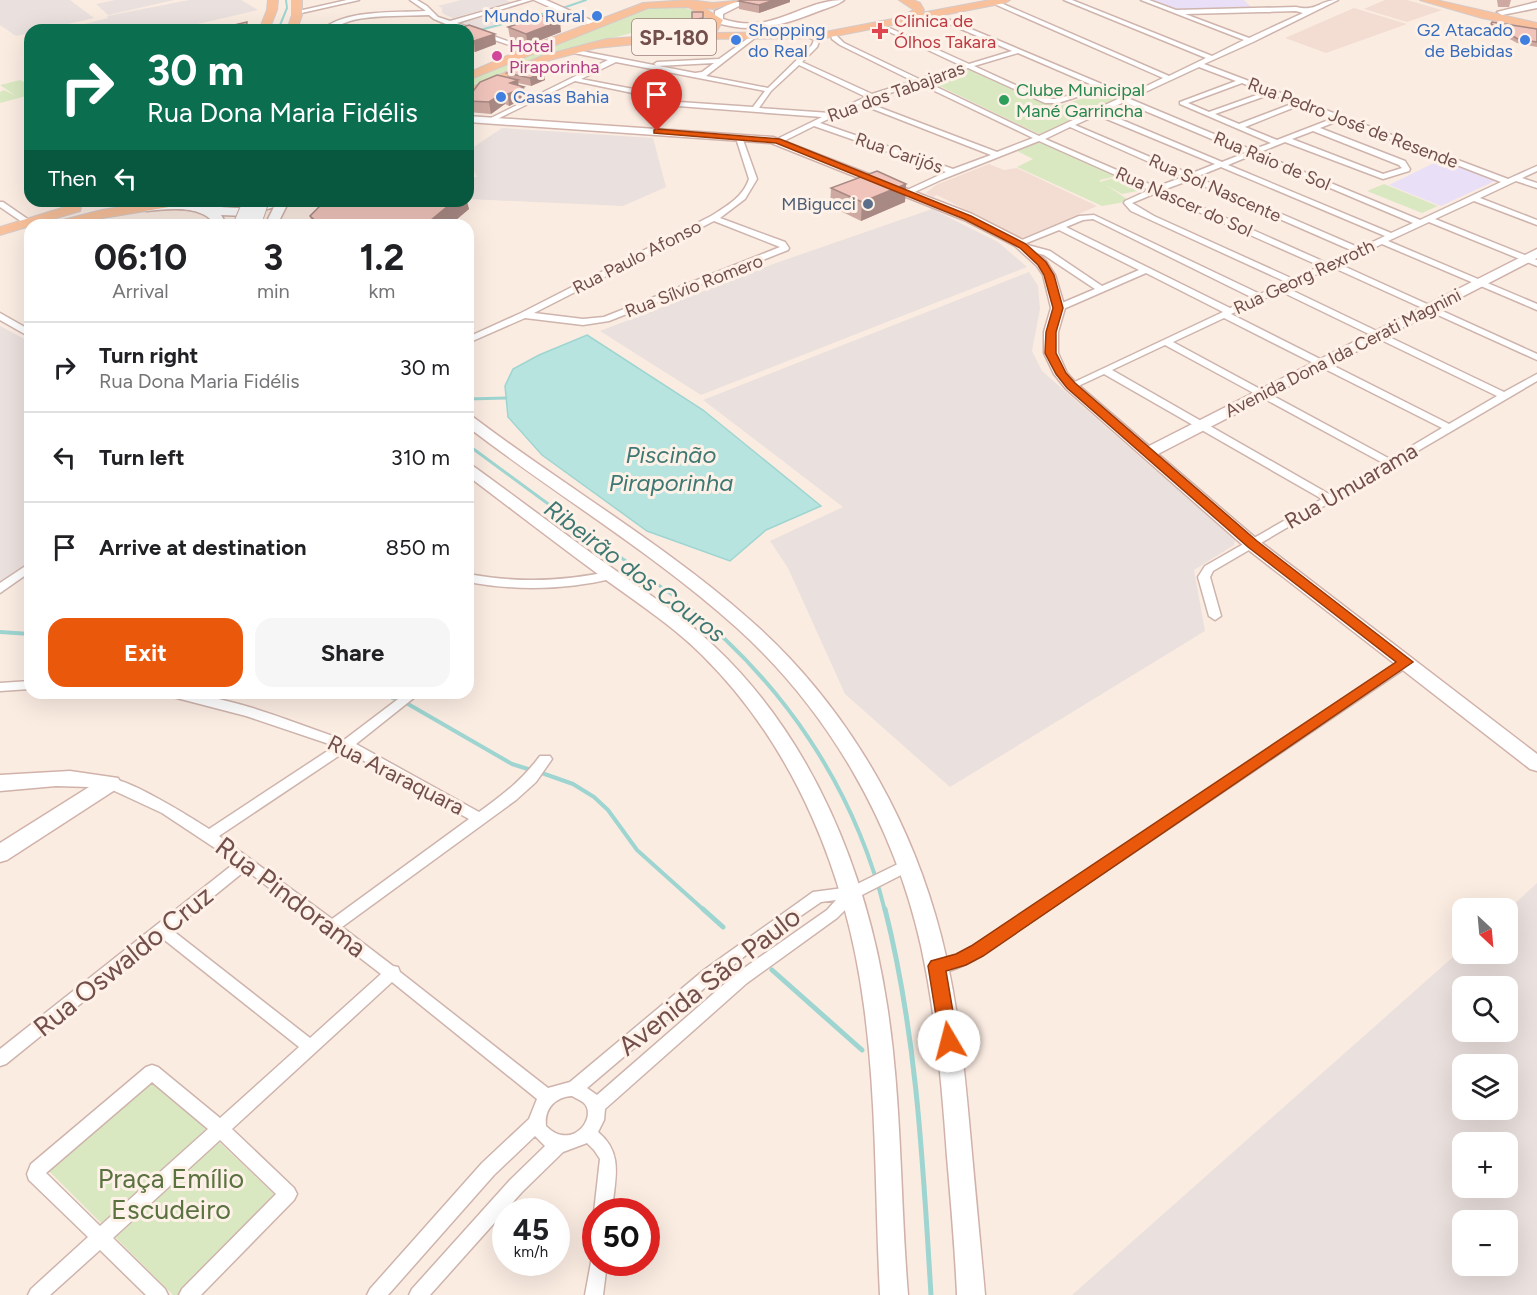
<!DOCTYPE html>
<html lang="en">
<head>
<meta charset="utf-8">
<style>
  body { margin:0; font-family:Figtree,sans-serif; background:#f6f6f6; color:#202124; height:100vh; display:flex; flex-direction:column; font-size:22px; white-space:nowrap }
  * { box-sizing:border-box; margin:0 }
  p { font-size:20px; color:#757577 }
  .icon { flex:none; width:33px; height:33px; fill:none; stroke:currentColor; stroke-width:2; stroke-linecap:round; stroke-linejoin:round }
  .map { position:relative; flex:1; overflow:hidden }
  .side { position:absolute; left:24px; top:219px; width:450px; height:480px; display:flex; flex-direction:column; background:#fff; border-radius:18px; box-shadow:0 6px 24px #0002 }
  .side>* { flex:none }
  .top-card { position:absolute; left:24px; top:24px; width:450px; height:183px; border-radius:18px; box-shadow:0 6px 24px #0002; background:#0b6e4f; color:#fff; overflow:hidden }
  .needle { width:39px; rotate:154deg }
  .buttons { position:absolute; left:1452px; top:898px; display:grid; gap:12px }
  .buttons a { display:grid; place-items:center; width:66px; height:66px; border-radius:12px; background:#fff; box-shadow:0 6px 24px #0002; font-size:30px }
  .speed { position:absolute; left:492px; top:1198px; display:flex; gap:12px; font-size:30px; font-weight:700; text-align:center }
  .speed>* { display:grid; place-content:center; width:78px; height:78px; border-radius:50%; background:#fff; box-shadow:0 6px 24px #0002; line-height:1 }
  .speed small { font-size:15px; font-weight:400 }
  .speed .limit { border:9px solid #d22; background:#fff; color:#111 }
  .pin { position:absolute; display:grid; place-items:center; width:51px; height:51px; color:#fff; margin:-62px -26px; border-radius:50% 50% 50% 0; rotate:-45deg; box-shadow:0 0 6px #0007 }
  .pin .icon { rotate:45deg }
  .me { position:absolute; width:66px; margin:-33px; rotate:352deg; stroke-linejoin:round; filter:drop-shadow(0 0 4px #0008) }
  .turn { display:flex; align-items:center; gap:21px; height:126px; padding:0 24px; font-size:27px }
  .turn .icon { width:78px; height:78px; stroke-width:2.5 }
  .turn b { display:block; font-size:42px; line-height:51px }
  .then { display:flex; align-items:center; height:57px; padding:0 24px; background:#0003; gap:12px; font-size:22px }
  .eta { display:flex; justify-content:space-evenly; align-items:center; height:102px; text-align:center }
  .eta b { font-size:36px; font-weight:700; line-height:42px }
  .primary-button { display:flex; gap:12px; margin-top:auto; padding:12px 24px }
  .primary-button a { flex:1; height:69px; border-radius:18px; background:#ea580c; color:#fff; font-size:24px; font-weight:700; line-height:69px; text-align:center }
  .primary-button a+a { background:#f6f6f6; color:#202124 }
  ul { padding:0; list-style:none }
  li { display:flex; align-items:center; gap:18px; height:90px; padding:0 24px; border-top:2px solid #e0e0e0 }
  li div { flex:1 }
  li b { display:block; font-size:22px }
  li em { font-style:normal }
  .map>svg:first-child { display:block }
  .residential { fill:#f3dcd1 }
  .industrial { fill:#eae0dd; fill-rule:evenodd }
  .education { fill:#e9dff7 }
  .green { fill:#dae8c2 }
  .water { fill:#b8e4e0; stroke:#9ed5d1; stroke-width:1.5 }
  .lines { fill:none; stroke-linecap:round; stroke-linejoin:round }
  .stream-far3 { stroke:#9ed5d1; stroke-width:2 }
  .stream-far2 { stroke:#9ed5d1; stroke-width:3 }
  .stream-far1 { stroke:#9ed5d1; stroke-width:4 }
  .stream { stroke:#9ed5d1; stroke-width:5 }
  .street-casing { stroke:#ceb4ac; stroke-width:3 }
  .secondary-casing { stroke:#d1b2aa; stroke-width:3 }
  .primary-casing { stroke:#d5cac9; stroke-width:2 }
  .street { fill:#fff; fill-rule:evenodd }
  .secondary { fill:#fff; fill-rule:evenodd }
  .primary { fill:#f8c19c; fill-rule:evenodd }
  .secondary-bridge-casing { stroke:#d1b2aa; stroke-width:15; stroke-linecap:butt }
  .secondary-bridge { stroke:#fff; stroke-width:13 }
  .wall { fill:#cea9a1 }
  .shaded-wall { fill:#a88983 }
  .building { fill:#f0c4bb; stroke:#a88983; stroke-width:1.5 }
  .route { fill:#ea580c; stroke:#983908; stroke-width:1.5 }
  .shop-dot { fill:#3f7fe0; stroke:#fef1e8; stroke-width:2 }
  .health-dot { fill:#e0444e; stroke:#fef1e8; stroke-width:2 }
  .hotel-dot { fill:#d1479c; stroke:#fef1e8; stroke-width:2 }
  .leisure-dot { fill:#2e9e5b; stroke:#fef1e8; stroke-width:2 }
  .service-dot { fill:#5c6f8a; stroke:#fef1e8; stroke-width:2 }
  .labels { text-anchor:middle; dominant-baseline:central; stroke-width:6; stroke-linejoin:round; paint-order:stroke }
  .far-shop-label { font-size:18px; fill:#366cbe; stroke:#fef1e8; text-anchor:end }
  .far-health-label { font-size:18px; fill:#be3a42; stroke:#fef1e8; text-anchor:start }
  .far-hotel-label { font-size:18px; fill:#b23c85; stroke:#fef1e8; text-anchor:start }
  .far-leisure-label { font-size:18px; fill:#27864d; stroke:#fef1e8; text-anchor:start }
  .far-street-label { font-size:18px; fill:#724f4a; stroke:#fef1e8 }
  .far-service-label { font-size:18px; fill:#4e5e75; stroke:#fef1e8; text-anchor:end }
  .shield { fill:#fef1e8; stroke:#9c8079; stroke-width:1.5 }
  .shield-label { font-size:21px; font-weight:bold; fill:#724f4a }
  .street-label { font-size:22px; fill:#724f4a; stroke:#fef1e8 }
  .water-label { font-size:24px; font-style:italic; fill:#3e7873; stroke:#fef1e8 }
  .near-street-label { font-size:27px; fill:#724f4a; stroke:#fef1e8 }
  .near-park-label { font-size:27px; fill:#5a7240; stroke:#fef1e8 }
</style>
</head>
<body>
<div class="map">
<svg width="1537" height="1295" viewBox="0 0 1537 1295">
  <rect width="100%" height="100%" fill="#fbece2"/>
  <path class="residential" d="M1385,0H1407L1442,10L1407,22L1364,9Z
    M1354,8L1407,24L1326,53L1285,38Z
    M989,164L1004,170L1017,168L1097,206L1022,239L937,195L933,197L926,193L936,185Z"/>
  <path class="industrial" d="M0,0H70L94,18L42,30H30V33L16,36L0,25Z
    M115,0H174L108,15L96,4Z
    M189,0H241L258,10L172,30H60L108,18L107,16Z
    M461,0H506L511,2L453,18L444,14L442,12V8L438,6Z
    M509,10L527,17L479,30L462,24L467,21Z
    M502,128L653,138L666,187L623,206L468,199V178L477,177L468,159V151Z
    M932,209L998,242L1027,267L701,395L600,331L776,263Z
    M1029,272L1038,286L1040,309L1032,351L1042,371L1235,540L1234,545L1194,570L1205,631L950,787L845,694L788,568L770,541L843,507L703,400Z
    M0,326L30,342V561L0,582Z
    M1537,883V1295H1072L1462,949V954H1508V910ZM1462,987H1508V1032H1462ZM1462,1065H1508V1110H1462ZM1462,1143H1508V1188H1462ZM1462,1221H1508V1266H1462Z"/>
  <path class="education" d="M1150,0H1244L1253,9L1177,11Z
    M1442,159L1497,180L1441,206L1389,185Z"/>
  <path class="green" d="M679,5L708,18L712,24L708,26L639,31L545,56L468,91V80L652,7Z
    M969,68L1053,105H1062L1105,91L1120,97L1046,133L1039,134L929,81Z
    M20,80L30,85V95L0,103V92L4,90L16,96L0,85Z
    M1041,141L1122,175L1100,180V182L1117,177L1137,191L1122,194L1106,185L1127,199L1125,202L1102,206L1017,167L1033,159L1015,150Z
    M1384,184L1438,206L1422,213L1367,191Z
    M153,1079L277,1197L181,1295H173L48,1170Z"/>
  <path class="water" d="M587,335L703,410L821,506L766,530L730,561L647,531L542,455L508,417L505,386L513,369L539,355Z"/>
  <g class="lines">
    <path class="stream-far3" d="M278,30L287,8L286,0
      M480,30L554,11L586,0"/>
    <path class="stream-far2" d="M468,399L506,398
      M468,445L683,603"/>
    <path class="stream-far1" d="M681,601C782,681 854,786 885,911
      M0,632L30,634
      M380,693L408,704L512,764L531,770
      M539,772L573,784L594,797L608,810L637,850L705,911"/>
    <path class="stream" d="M703,909L723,927
      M885,909C917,1036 923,1165 931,1295
      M772,970L862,1050"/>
    <g class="street-casing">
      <path id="street" d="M347,0H359L297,14L294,12Z
        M410,0H417L427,6L438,17L450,21L523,0H532L457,23L532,50L527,51L453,26L433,30H421L446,24L434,19L429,15C406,16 381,15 358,19C345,21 333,30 322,30C346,9 395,13 426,11Z
        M994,0L1169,76L1206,58L1064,0H1072L1212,56L1244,40L1141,0H1149L1176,10L1296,7C1318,12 1319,0 1338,0L1253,42L1204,64L1508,179L1537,166V171L1522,178L1537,183V188L1516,181L1480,198L1537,220V225L1474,201L1435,219L1537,260V266L1429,222L1388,241L1537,304V310L1382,244L1339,264L1537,354V360L1332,267L1287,288L1504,392L1537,374V381L1213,571L1210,577L1221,616L1215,620L1209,616L1198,577L1205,566L1322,499L1104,374L1074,388L1071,389L1066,386L1223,312L1146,273L1061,310H1055V306L1095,289L1044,255L1020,248L1015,243L1079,216L1094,215L1260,294L1286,282L1131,211L1124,203L1125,201L1149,190L1039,141L943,179L908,195L904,193L905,191L946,172L814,126L780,143L773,141L822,117L678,106L647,96L575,81L491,122L485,121L608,60L569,52L568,51L571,49L695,73L702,72L714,63L657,66L654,64L657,62L719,59L754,34L756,35V37L706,76L768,88L812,45L814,40L806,36L809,34L820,39L817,47L802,62L872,94L913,81L840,45L832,39L831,34H835L844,43L919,79L962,66L879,27V25H883L969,64L1012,51L931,16L933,13L1128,95L1163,78L992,3ZM1296,11L1303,13L1249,38L1185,14ZM1018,53L1097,87L1057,99H1046L974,66ZM616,62L765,91L753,107L679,102L649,92L581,79ZM799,65L866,97L830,113L759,108L771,91ZM1199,67L1236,81L1180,102V104L1271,143L1252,150L1130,99ZM968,68L1045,103H1058L1102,89L1122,97L1039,136L924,81ZM918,83L1033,138L997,152L865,102ZM1242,83L1265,92L1209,112L1188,103ZM1271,94L1294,103L1239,124L1215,114ZM1124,102L1245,153L1222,162L1103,112ZM860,104L991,155L953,169L820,123ZM1300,105L1334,118L1277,140L1245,127ZM1097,115L1215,164L1190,174L1075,125ZM1340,120L1501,182L1420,220L1258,153L1285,142L1383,179L1409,171L1410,169L1405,161L1320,128ZM1070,127L1183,177L1156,187L1045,139ZM1313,131L1399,165L1402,168L1383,174L1292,139ZM1252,155L1413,223L1391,233L1228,165ZM1221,167L1385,236L1360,248L1196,177ZM1190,180L1353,251L1327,263L1163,190ZM1156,193L1320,266L1293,279L1154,216L1132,203ZM1093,219L1253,298L1230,308L1066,227L1083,220ZM1059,230L1139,270L1102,286L1050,251L1024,244ZM1280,291L1497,396L1449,424L1231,314ZM1224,318L1442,428L1390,459L1173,342ZM1165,345L1383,463L1329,494L1112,370Z
        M735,135L742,137L757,179L745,199L720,218L785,242L789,248L788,250L609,321L583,325L525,318L468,343V337L521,313L711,216C727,206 743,197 749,179ZM714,221L780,247L604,317L583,319L534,313Z
        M0,202H3L32,222L25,224L0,207Z
        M0,313L30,330V337L0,320Z
        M30,563V572L0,593V583Z
        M611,571L615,572L617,575L615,578C566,590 517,591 468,582V574C517,583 563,582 611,571Z
        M1406,658L1410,659L1412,662L1410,665L982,955C969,963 947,976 932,971L930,966L932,961L957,955L972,947Z
        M30,681V689L0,691V683Z
        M167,693C227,693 288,721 344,740L406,693H420L356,744L479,812C503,795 523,779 540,756H550L552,759L536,782L516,800L342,927L393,966L398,967L400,972L548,1088L570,1082L704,970L813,892L851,887L908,859L913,861L915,865L913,869L858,897L837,918L747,983L605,1109L604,1120L598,1132C625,1154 614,1181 612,1212H596V1215L594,1212L600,1159L594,1150L587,1143L563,1152L522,1192L430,1295H409L412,1289L510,1180L545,1146L535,1136L494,1175L388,1295H367L370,1289L482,1163L529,1119L537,1099L392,982L232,1129L294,1188L297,1194L294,1200L201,1295H179L182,1289L276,1194L220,1140L113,1238L165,1289L168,1295H146L100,1250L50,1295H28L31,1289L88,1237L29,1180L27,1174L31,1164L146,1067L152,1065L158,1067L220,1118L299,1047L162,938L6,1064L0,1066V1049L236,862L162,813L106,787L104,783L106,779C122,774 192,818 209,829L335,746L246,716L169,696ZM346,751L469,819L332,919L219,836ZM246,870L381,974L310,1038L172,930ZM836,900L827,910L737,973L597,1095L587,1088L714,980L764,941L821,902ZM152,1082L208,1129L100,1226L46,1173ZM572,1096C575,1098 581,1100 584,1103C598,1117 572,1152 546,1126C544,1109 555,1097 572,1096Z
        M596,1255V1263H607L603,1295H585L592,1257Z"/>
    </g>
    <g class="secondary-casing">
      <path id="secondary" d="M534,0H546L602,25L594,27Z
        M739,0H751L723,14V19C773,36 800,0 844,0C838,5 827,8 819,11C784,25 752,35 715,22V11Z
        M1537,2V8L1502,15L1497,12Z
        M468,116L773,137L972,214L1023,240L1046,261L1055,275L1065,308L1058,332V353L1067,373L1076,383L1149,446L1537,249V258L1158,454L1258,540L1537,754V771L1530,769L1246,548L1066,389L1054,374L1044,353V332L1051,308L1043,275L1037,266L1015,246L964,220L771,143L468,122Z
        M268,201H289L277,225H265L274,207L245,216L221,215L227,225H215C203,204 166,209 146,211L140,207C153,196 220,209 241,208C250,208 259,204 268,201Z
        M468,416L473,417C564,486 664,544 749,619C837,696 902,801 935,914C958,991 965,1074 972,1154C976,1201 981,1248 985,1295H957C955,1249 951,1203 947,1157C942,1086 936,1015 921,946C894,824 829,711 737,628C654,553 556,495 468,427Z
        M468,464L473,466C520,500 567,536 615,570C649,594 684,617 714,646C813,739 867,873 887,1005C902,1101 900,1199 908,1295H880C875,1199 877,1101 864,1006C847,876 796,748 702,655C672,625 636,602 602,577C557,544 513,510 468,476Z
        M70,771L118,778L121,783L118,788L7,860L0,862V843L89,787L56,786L0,791V775Z"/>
    </g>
    <g class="primary-casing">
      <path id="primary" d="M268,0H278L277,10L269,30H259L267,10Z
        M292,0H302V15L297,30H287L292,15Z
        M689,0L713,3L744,0L713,9L704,8L723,20L717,31L709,33L825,32L898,18L914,10L899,0H913L920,3L924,10L921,13L990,0H1010L1005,3L825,38L686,39L596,48L550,60L468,96V89L542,56L591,43L607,39L692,33V30L709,27L712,21L688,7L648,8L468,80V73L525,48L643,3Z
        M1420,0H1436L1537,23V29L1482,18Z
        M158,201H187L181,205L103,218L75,225H53L55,222L102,210Z
        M75,204L81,208L80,211L0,235V227Z"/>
    </g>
    <use href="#street" class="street"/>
    <use href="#secondary" class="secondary"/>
    <use href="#primary" class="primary"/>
    <g class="secondary-bridge-casing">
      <path id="secondary-bridge" d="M240,225L250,201
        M254,225L262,201"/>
    </g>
    <use href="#secondary-bridge" class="secondary-bridge"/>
  </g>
  <path class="wall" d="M1497,0H1511L1509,7H1498Z
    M739,1L790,2L759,13L739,9Z
    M1492,22L1537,29V47L1517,43L1490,28Z
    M508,27L561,32L528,45L510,38Z
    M693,29H704L705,47L694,48Z
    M468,30L496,44L475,52L468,50Z
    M507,73L545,80L531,86L518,83V86L524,87L525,98L509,106L505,104L491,114L468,112V98L508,78Z
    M906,184L905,202L861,221L830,206L831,188Z
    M317,204L469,209L450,225H312L310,216L318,208Z"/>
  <path class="shaded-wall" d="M774,0H790V2L759,13V5Z
    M703,18V26L693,28L692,20Z
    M560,21L561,32L528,45L526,34Z
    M495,34L496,44L475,52L474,41Z
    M472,54L473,63L468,67V57Z
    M544,72L545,80L531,86L530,78Z
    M518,80L519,89L524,87L525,98L509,106L508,94L510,83Z
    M503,93L505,104L491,114L489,102Z
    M468,147H469L472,165H468Z
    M906,184L905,202L861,221L862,202Z
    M454,201H467L469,209L450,225H425Z"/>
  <path class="building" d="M742,0H774L759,5L739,1Z
    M692,12H703V18L692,20Z
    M546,15L560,21L526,34L508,27Z
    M247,22L246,30H213Z
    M1492,22L1537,29V42L1518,39L1491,24Z
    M469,25L495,34L474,41L468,40V30H454Z
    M693,29H704L705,35L694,36Z
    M522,66L544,72L530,78L507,73Z
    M497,75L518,80L510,83L524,87L508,94L503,93L489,102L468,101V98L480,82Z
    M877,171L906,184L862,202L831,188Z
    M321,201H454L425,225H320L310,216L321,205L317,204Z"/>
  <path class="route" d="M657,129L780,139L971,216L1026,244L1046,262L1054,275L1063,308L1056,332V353L1066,373L1075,383L1257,541L1413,662L983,956L966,965L946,971L958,1041L955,1046L949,1048L942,1046L940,1041L928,966L931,961L956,954L971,946L1396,662L1248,547L1067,388L1056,374L1045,353L1046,332L1053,308L1044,275L1038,265L1020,248L964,219L776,143L654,133V130Z"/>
  <g class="shop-dot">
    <circle cx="597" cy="16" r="6"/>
    <circle cx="736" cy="40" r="6"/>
    <circle cx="1525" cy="40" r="6"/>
    <circle cx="501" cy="97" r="6"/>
  </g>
  <path class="health-dot" d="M877 22h6v6h6v6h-6v6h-6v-6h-6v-6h6z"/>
  <circle class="hotel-dot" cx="497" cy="56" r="6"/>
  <circle class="leisure-dot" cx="1004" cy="100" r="6"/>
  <circle class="service-dot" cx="868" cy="204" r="6"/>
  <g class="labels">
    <g class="far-shop-label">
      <text x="585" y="16">Mundo Rural</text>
      <text x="748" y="30" text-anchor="start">Shopping<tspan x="748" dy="21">do Real</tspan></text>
      <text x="1513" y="30">G2 Atacado<tspan x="1513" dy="21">de Bebidas</tspan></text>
      <text x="513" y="97" text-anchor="start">Casas Bahia</text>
    </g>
    <g class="far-health-label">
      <text x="894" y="21">Clinica de<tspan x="894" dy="21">Ólhos Takara</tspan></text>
    </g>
    <g class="far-hotel-label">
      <text x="509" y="46">Hotel<tspan x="509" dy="21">Piraporinha</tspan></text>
    </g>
    <g class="far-leisure-label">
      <text x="1016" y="90">Clube Municipal<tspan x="1016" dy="21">Mané Garrincha</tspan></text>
    </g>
    <g class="far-street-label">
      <text transform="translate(896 92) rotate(-20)">Rua dos Tabajaras</text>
      <text transform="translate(1353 123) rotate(21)">Rua Pedro José de Resende</text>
      <text transform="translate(899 153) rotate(19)">Rua Carijós</text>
      <text transform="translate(1272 161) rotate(23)">Rua Raio de Sol</text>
      <text transform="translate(1215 188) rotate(24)">Rua Sol Nascente</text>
      <text transform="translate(1184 202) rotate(24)">Rua Nascer do Sol</text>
      <text transform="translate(637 257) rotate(-27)">Rua Paulo Afonso</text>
      <text transform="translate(1304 277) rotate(-25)">Rua Georg Rexroth</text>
      <text transform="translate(694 286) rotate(-21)">Rua Sílvio Romero</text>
      <text transform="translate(1343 353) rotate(-27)">Avenida Dona Ida Cerati Magnini</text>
    </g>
    <g class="far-service-label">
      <text x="856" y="204">MBigucci</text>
    </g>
    <rect class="shield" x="632" y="19" width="84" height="36" rx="4.5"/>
    <g class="shield-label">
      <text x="674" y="37">SP-180</text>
    </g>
    <g class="street-label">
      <text transform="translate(1351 486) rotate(-30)">Rua Umuarama</text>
      <text transform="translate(396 775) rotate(27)">Rua Araraquara</text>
    </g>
    <g class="water-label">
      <text x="671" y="454">Piscinão<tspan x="671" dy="28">Piraporinha</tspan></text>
      <text transform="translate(635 571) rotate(37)">Ribeirão dos Couros</text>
    </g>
    <g class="near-street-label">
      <text transform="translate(291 897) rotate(37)">Rua Pindorama</text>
      <text transform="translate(123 961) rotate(-39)">Rua Oswaldo Cruz</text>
      <text transform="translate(709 981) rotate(-38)">Avenida São Paulo</text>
    </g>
    <g class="near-park-label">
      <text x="171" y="1178">Praça Emílio<tspan x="171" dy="31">Escudeiro</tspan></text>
    </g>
  </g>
</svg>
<div class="buttons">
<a><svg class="needle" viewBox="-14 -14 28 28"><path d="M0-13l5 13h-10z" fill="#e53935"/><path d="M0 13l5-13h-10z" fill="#757577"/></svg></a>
<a><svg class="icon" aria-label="search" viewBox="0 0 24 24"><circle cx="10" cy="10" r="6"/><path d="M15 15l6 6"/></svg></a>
<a><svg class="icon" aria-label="layers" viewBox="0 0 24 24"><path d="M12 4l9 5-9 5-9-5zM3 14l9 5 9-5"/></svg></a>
<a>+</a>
<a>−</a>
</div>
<div class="speed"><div>45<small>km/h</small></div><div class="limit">50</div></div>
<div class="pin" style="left:657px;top:131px;background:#d93025"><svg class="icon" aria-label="arrive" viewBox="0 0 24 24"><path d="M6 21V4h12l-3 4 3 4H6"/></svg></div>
<svg class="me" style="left:949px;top:1041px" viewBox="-20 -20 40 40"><circle r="19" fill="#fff"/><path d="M0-13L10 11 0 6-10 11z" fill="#ea580c"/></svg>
<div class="top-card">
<div class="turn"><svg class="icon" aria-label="right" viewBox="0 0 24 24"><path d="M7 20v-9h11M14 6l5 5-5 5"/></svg><div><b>30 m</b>Rua Dona Maria Fidélis</div></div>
<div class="then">Then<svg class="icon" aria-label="left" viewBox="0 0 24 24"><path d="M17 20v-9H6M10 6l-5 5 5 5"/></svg></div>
</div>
<section class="side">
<div class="eta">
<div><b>06:10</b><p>Arrival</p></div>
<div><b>3</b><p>min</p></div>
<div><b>1.2</b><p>km</p></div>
</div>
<ul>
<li><svg class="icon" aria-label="right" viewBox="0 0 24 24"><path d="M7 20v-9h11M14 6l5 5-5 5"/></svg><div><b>Turn right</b><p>Rua Dona Maria Fidélis</p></div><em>30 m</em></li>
<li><svg class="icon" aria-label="left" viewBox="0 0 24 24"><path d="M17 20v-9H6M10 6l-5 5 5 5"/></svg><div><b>Turn left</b></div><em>310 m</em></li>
<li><svg class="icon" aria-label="arrive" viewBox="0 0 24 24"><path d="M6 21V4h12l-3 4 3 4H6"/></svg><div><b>Arrive at destination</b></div><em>850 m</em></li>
</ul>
<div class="primary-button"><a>Exit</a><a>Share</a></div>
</section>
</div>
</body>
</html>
